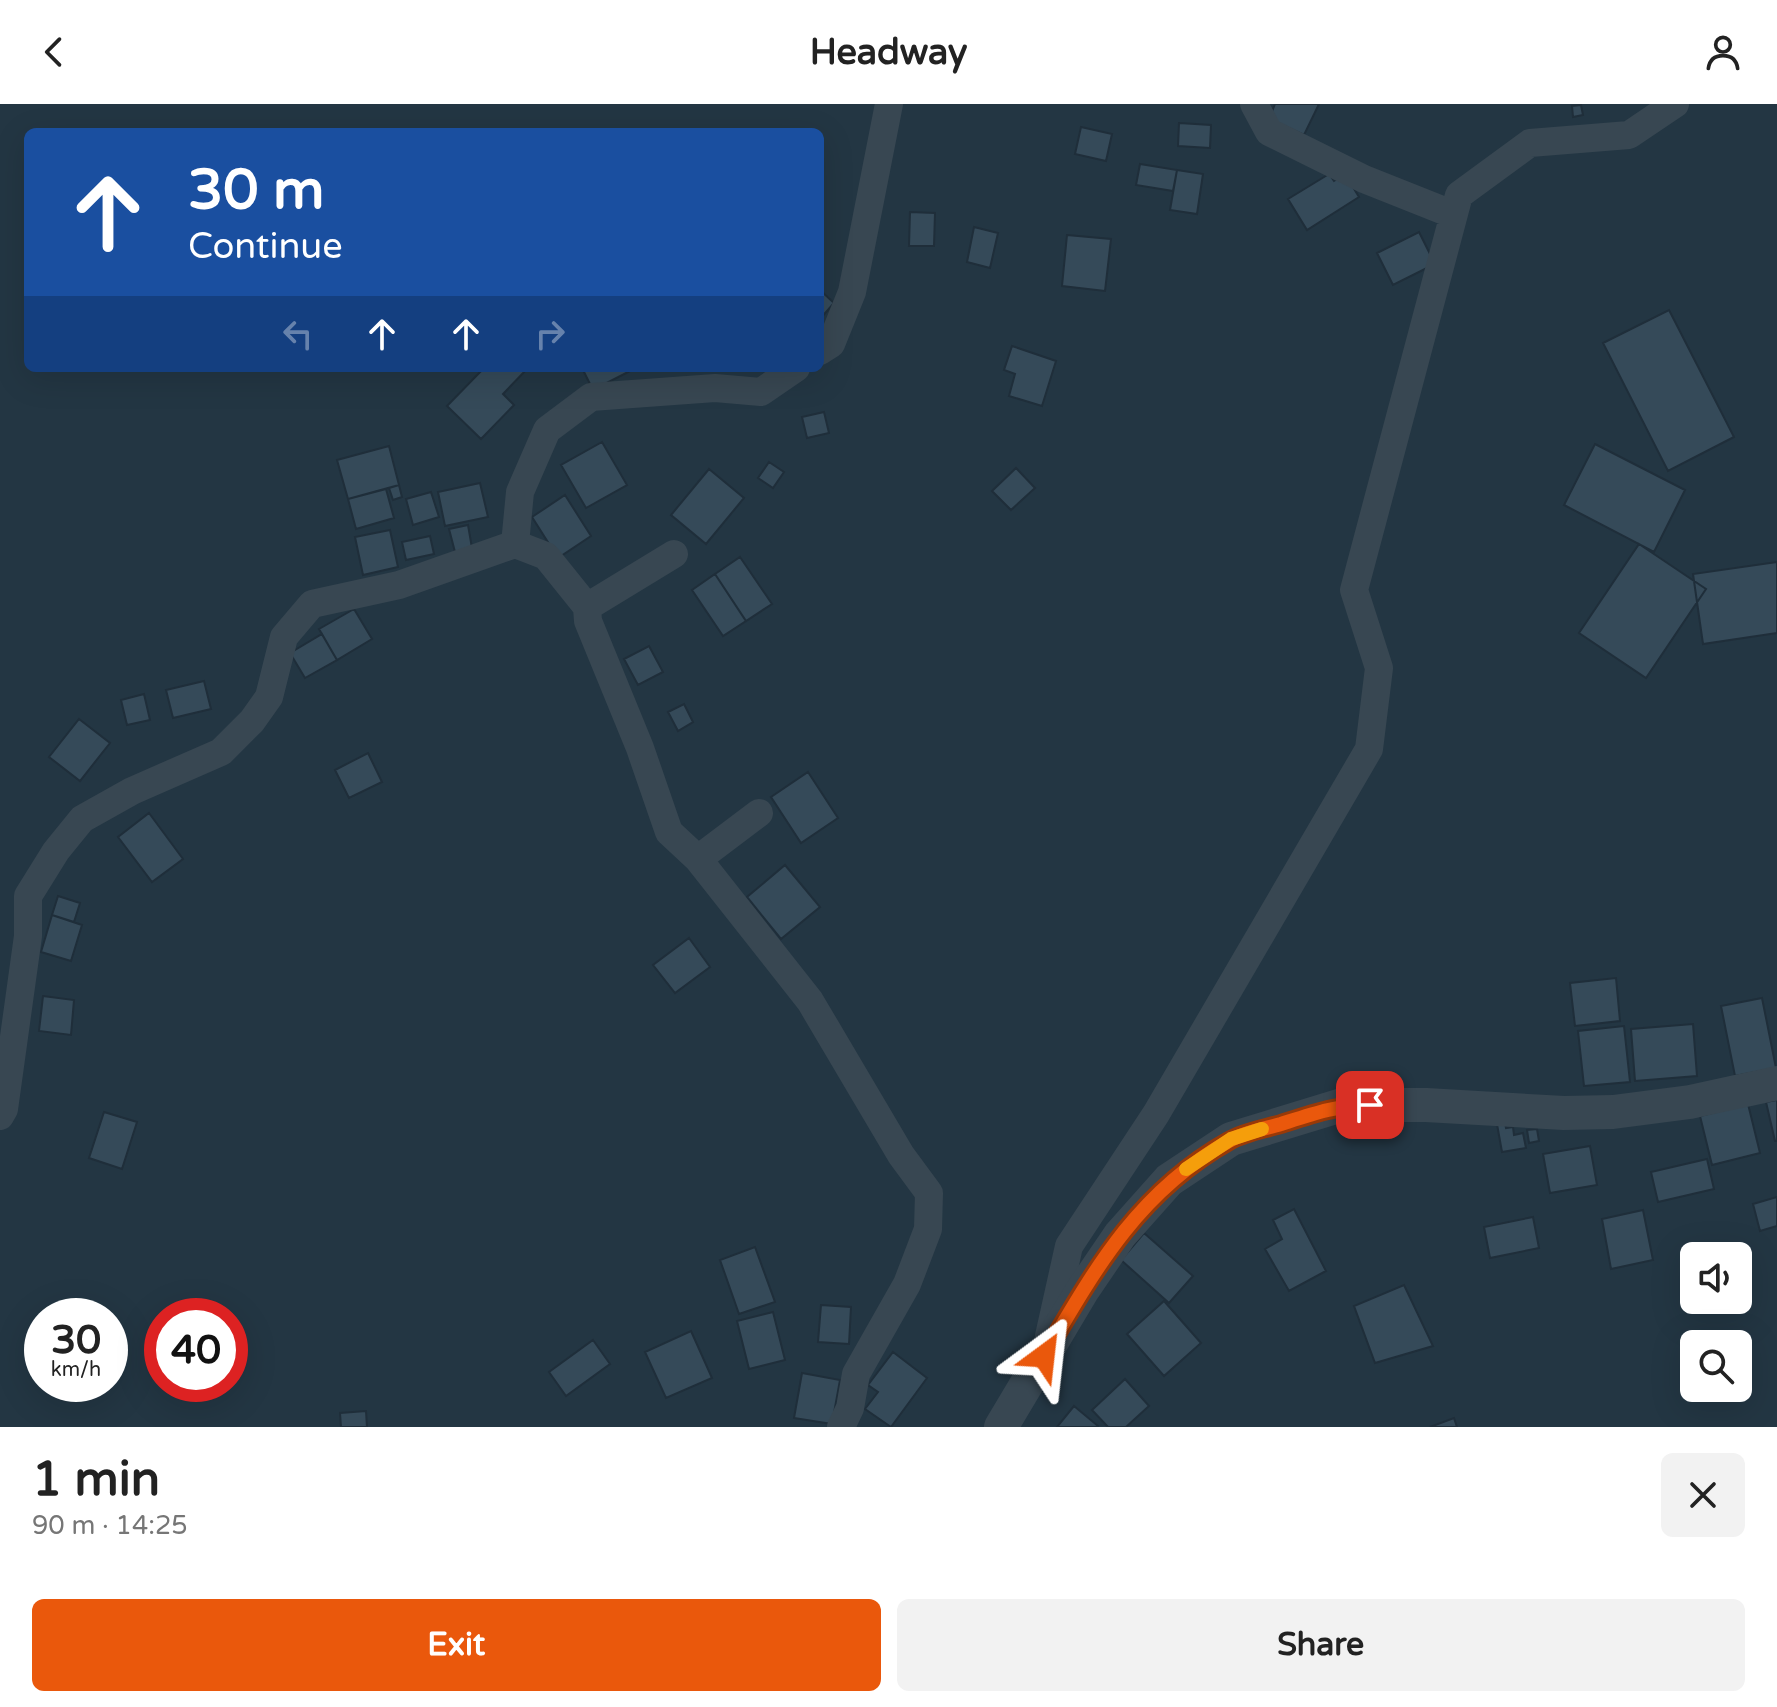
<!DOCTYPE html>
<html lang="en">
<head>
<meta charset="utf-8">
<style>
  body { margin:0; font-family:"Varela Round",sans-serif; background:#f2f2f2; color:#222; height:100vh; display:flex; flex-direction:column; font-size:30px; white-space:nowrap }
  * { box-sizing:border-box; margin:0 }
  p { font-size:26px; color:#767676 }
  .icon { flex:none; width:44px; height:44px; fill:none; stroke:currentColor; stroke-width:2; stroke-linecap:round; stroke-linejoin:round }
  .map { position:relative; height:1323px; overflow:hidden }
  .drawer { display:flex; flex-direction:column; background:#fff; flex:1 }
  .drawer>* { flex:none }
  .hud { position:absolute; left:24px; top:24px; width:800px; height:244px; border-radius:12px; box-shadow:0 8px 32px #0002; background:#1a4fa0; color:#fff; overflow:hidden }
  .fabs { position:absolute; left:1680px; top:1138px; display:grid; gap:16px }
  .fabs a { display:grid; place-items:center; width:72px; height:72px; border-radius:12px; background:#fff; box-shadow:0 8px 32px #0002; font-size:40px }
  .speed { position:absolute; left:24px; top:1194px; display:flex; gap:16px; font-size:40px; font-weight:700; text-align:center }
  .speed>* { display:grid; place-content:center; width:104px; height:104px; border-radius:50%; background:#fff; box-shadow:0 8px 32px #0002; line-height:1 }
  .speed small { font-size:20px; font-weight:400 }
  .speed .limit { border:12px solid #d22; background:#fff; color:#111 }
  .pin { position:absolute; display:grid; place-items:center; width:68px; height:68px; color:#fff; margin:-34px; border-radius:16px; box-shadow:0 4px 12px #0006 }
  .me { position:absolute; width:88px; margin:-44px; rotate:30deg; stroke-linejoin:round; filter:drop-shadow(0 0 6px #0008) }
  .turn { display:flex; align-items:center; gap:28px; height:168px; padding:0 32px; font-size:36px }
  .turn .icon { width:104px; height:104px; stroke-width:2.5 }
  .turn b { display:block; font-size:56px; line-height:68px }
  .lanes { display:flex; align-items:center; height:76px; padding:0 32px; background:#0003; justify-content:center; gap:40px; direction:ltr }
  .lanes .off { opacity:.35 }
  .round { display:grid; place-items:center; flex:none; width:84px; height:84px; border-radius:12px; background:#f2f2f2 }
  .overview { display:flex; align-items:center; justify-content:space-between; height:136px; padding:0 32px }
  h1 { font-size:48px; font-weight:800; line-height:60px }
  .action { display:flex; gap:16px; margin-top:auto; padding:16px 32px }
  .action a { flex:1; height:92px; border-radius:12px; background:#ea580c; color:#fff; font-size:32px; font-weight:800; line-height:92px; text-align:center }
  .action a+a { background:#f2f2f2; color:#222 }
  header { display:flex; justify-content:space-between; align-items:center; height:104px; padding:0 32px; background:#fff; font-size:36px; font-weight:800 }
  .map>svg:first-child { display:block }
  .building { fill:#354a59; stroke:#1f2e3a; stroke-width:2 }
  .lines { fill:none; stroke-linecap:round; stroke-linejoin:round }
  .minor { stroke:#384752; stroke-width:28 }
  .tertiary { stroke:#384752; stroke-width:34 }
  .route-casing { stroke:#983908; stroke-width:20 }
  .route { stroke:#ea580c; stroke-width:14 }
  .slow { stroke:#f59e0b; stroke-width:14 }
</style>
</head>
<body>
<header><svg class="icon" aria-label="back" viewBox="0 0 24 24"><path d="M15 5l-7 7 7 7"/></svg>Headway<svg class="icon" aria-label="person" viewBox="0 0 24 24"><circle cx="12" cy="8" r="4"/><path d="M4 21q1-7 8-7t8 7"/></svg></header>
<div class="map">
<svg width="1777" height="1323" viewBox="0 0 1777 1323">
  <rect width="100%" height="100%" fill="#233643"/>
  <path class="building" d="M1275,0H1319L1304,31L1269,15Z
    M1581,1L1583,11L1573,13L1572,2Z
    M1179,19L1211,21L1210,44L1178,42Z
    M1081,23L1112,30L1106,57L1075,50Z
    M1140,60L1177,66L1173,87L1136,81Z
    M1177,66L1203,70L1197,110L1170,106Z
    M1329,70L1334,77L1345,70L1359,93L1307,126L1288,95Z
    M910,108L935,109L934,142H909Z
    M974,123L998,129L990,164L967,158Z
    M1419,128L1435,160L1393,181L1377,149Z
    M1067,131L1111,135L1105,187L1062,182Z
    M820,186L834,199L820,215Z
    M1669,206L1734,333L1668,367L1603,239Z
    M1012,242L1056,257L1042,302L1009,292L1015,270L1004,266Z
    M484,264H528L503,290L514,301L481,335L447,302Z
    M582,264H636L593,286Z
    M824,308L829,329L807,334L802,313Z
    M602,338L627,381L586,404L561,361Z
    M1595,340L1685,386L1654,448L1564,401Z
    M389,342L399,381L348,395L337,356Z
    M769,358L784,368L773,384L758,374Z
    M1016,364L1035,384L1011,406L992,387Z
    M709,365L744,394L706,440L671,411Z
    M480,379L488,413L445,422L438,388Z
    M399,381L402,393L393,396L389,384Z
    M386,385L394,414L356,425L348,395Z
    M431,388L439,413L413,421L406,395Z
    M565,391L591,432L558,454L532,413Z
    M468,421L472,444L455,448L449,425Z
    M390,426L398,463L363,471L355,433Z
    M430,432L434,450L406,456L402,438Z
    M1639,440L1706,485L1646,574L1579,529Z
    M740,453L772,500L746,517L715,470Z
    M1777,458V529L1703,540L1693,470Z
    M715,470L746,517L723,532L692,486Z
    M354,505L372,535L337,556L319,525Z
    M322,530L337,556L305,574L290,549Z
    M649,542L663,568L638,581L624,555Z
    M204,577L211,605L173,614L166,586Z
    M144,590L150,616L127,621L121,596Z
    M684,600L693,618L678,627L668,608Z
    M79,615L110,639L80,677L49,653Z
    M368,649L382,678L349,694L335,666Z
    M808,668L838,714L801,739L771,693Z
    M149,709L183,755L152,778L118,733Z
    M785,761L820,803L781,835L747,793Z
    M58,792L80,799L74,818L52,811Z
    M52,811L82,821L71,857L41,848Z
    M689,834L710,863L675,889L653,861Z
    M1616,874L1620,917L1575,922L1570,879Z
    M43,892L74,896L71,931L39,927Z
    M1762,894L1776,964L1735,972L1721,902Z
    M1693,920L1697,972L1635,977L1631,925Z
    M1624,922L1630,978L1584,982L1578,927Z
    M1777,996V1037H1775L1766,998Z
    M1748,1000L1760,1049L1712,1061L1700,1012Z
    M104,1008L137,1018L122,1065L89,1054Z
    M1503,1008L1506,1024L1513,1023L1514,1031L1523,1029L1526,1044L1502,1048L1495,1009Z
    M1537,1025L1539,1037L1529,1039L1527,1026Z
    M1590,1042L1597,1081L1550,1089L1543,1050Z
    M1707,1055L1714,1085L1658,1098L1651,1068Z
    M1777,1093V1122L1760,1127L1753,1100Z
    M1294,1105L1326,1167L1289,1187L1265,1145L1282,1135L1273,1116Z
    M1643,1106L1653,1156L1611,1165L1602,1115Z
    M1533,1113L1539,1144L1490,1154L1484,1123Z
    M1144,1129L1193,1172L1169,1199L1121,1156Z
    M755,1143L775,1198L739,1210L720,1156Z
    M1404,1181L1433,1242L1375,1259L1354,1202Z
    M1164,1197L1201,1239L1164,1272L1127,1230Z
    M821,1201L851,1203L849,1240L818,1238Z
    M773,1208L785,1256L749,1265L737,1217Z
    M691,1227L712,1274L666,1294L645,1248Z
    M593,1236L610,1260L566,1292L549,1268Z
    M893,1248L927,1274L891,1323L865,1305L878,1288L868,1281Z
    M802,1269L840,1276L832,1320L794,1314Z
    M1125,1275L1149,1302L1126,1323H1108L1092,1306Z
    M1074,1302L1098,1322L1097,1323H1057Z
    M366,1307L367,1323H341L340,1309Z
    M1454,1314L1457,1323H1430Z"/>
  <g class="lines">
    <path class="minor" d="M1254,0L1269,28L1364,75L1452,110
      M820,247L831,240L852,188L889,0
      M515,440L520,388L547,326L591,293L715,284L761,288L796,264
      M587,503L674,450
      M698,755L759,709
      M0,1012L4,1005L28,832V792L56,747L82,715L132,687L221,648L252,617L269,593L284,533L312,500L399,481L515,440L546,452L587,503L588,517L640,644L669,728L698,755L810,897L901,1051L929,1089L928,1125L907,1180L856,1270L850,1304L841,1323
      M1049,1232L1069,1142L1156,1010L1369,645L1379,564L1354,486L1459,91L1530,39L1629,31L1675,0"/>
    <path class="tertiary" d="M1001,1323L1082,1187L1120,1131L1169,1076L1231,1035L1342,1001H1426L1564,1009L1613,1008L1690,998L1777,979"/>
  </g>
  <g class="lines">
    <g class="route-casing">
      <path id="route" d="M1044,1252C1095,1165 1138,1088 1229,1037C1244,1028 1264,1025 1281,1020C1312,1010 1337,1001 1370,1001"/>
    </g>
    <use href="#route" class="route"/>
    <path class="slow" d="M1186,1065L1231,1035L1262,1025"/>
  </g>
</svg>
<div class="fabs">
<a><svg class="icon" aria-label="sound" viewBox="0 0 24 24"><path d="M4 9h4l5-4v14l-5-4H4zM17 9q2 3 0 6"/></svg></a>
<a><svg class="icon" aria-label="search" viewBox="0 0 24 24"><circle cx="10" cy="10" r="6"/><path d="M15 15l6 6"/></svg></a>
</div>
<div class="speed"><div>30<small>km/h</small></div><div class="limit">40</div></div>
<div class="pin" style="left:1370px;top:1001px;background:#d93025"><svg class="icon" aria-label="arrive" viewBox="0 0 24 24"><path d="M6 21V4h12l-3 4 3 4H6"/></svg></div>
<svg class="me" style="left:1044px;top:1252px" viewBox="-20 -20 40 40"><path d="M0-17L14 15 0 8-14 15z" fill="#ea580c" stroke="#fff" stroke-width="4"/></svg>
<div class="hud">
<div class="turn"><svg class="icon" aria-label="ahead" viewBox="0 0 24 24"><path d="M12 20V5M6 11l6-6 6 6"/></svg><div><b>30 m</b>Continue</div></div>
<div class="lanes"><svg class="icon off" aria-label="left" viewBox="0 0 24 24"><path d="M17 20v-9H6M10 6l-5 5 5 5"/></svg><svg class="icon" aria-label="ahead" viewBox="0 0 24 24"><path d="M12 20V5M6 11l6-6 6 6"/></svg><svg class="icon" aria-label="ahead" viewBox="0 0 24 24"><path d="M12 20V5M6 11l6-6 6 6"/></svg><svg class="icon off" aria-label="right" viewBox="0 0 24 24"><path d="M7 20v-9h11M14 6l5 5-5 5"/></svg></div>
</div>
</div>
<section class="drawer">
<div class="overview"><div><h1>1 min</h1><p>90 m · 14:25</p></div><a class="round"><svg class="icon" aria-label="close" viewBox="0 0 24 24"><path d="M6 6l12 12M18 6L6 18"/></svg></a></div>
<div class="action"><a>Exit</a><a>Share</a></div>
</section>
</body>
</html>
